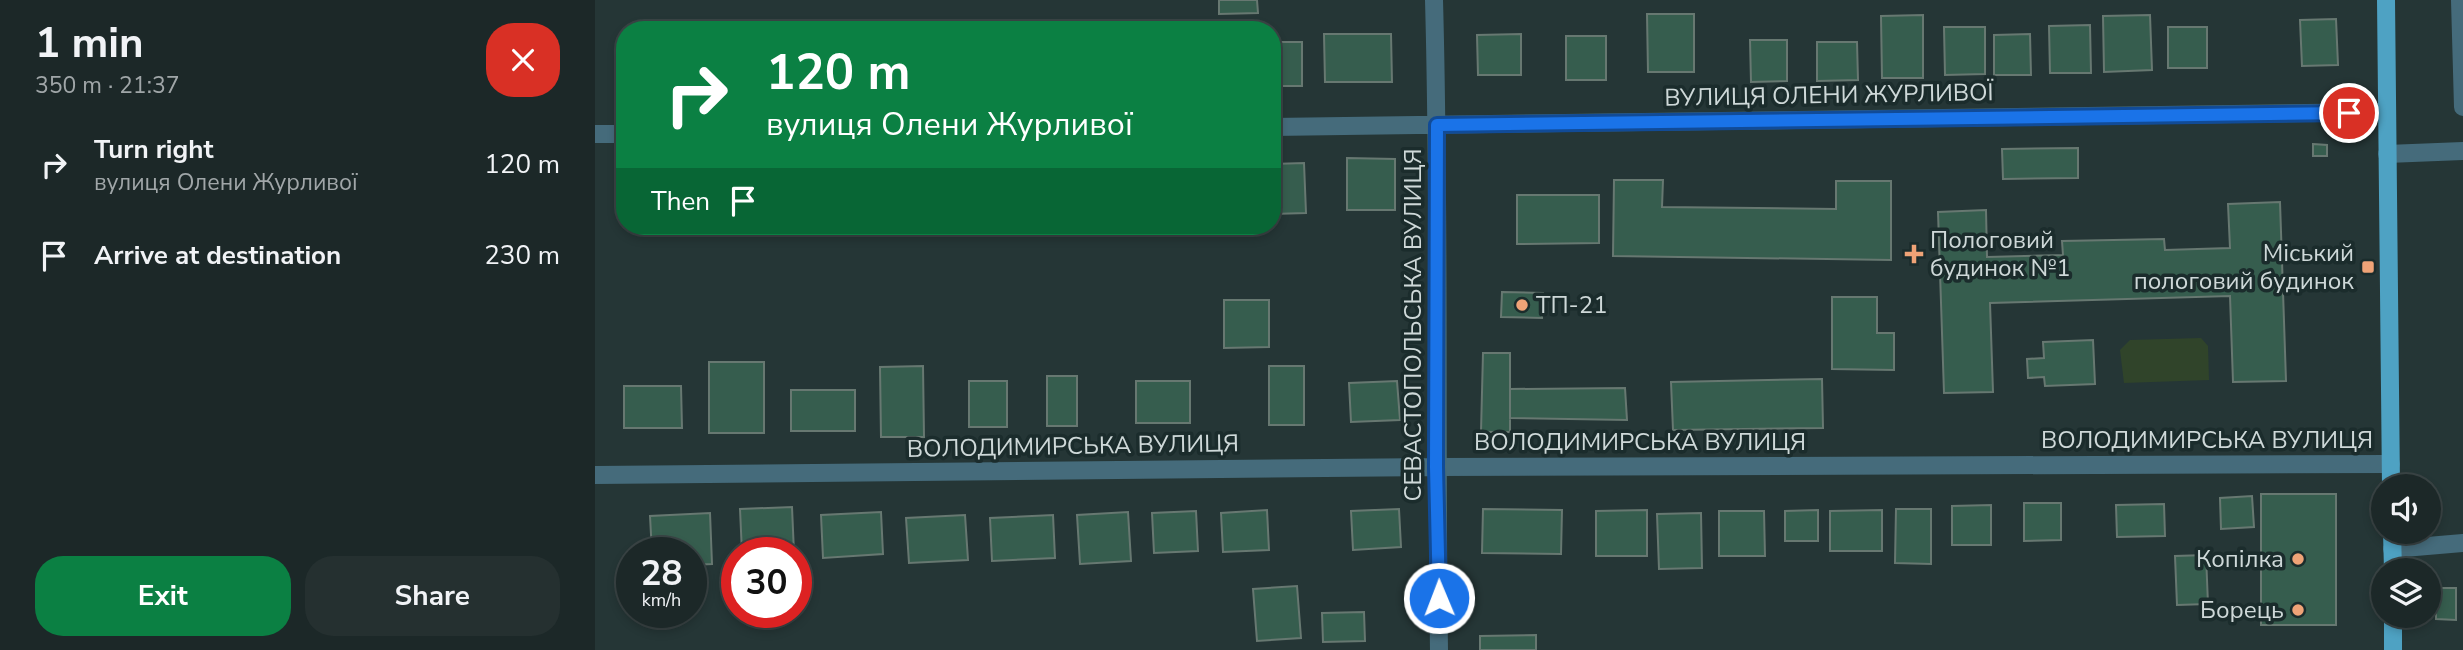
<!DOCTYPE html>
<html lang="en">
<head>
<meta charset="utf-8">
<style>
  body { margin:0; font-family:"Nunito Sans",sans-serif; background:#253030; color:#f1f3f6; height:100vh; display:flex; flex-direction:column; font-size:26px; white-space:nowrap }
  * { box-sizing:border-box; margin:0 }
  p { font-size:23px; color:#a0a6a8 }
  .icon { flex:none; width:38px; height:38px; fill:none; stroke:currentColor; stroke-width:2; stroke-linecap:round; stroke-linejoin:round }
  .map { position:relative; flex:1; overflow:hidden }
  .details { display:flex; flex-direction:column; background:#1c2828; width:595px }
  .details>* { flex:none }
  .banner { position:absolute; left:21px; top:21px; width:665px; height:214px; border-radius:28px; box-shadow:0 4px 10px #0003,0 0 0 2px #3a4445; background:#0b8043; color:#fff; overflow:hidden }
  .fabs { position:absolute; left:1776px; top:474px; display:grid; gap:14px }
  .fabs a { display:grid; place-items:center; width:70px; height:70px; border-radius:50%; background:#1c2828; box-shadow:0 4px 10px #0003,0 0 0 2px #3a4445; font-size:35px }
  .speed { position:absolute; left:21px; top:537px; display:flex; gap:14px; font-size:35px; font-weight:700; text-align:center }
  .speed>* { display:grid; place-content:center; width:91px; height:91px; border-radius:50%; background:#1c2828; box-shadow:0 4px 10px #0003,0 0 0 2px #3a4445; line-height:1 }
  .speed small { font-size:18px; font-weight:400 }
  .speed .limit { border:10px solid #d22; background:#fff; color:#111 }
  .pin { position:absolute; display:grid; place-items:center; width:60px; height:60px; color:#fff; margin:-30px; border:4px solid #fff; border-radius:50%; box-shadow:0 2px 7px #0007 }
  .me { position:absolute; width:77px; margin:-38px; rotate:359deg; stroke-linejoin:round; filter:drop-shadow(0 0 5px #0008) }
  .turn { display:flex; align-items:center; gap:24px; height:147px; padding:0 35px; font-size:32px }
  .turn .icon { width:91px; height:91px; stroke-width:2.5 }
  .turn b { display:block; font-size:49px; line-height:60px }
  .then { display:flex; align-items:center; height:66px; padding:0 35px; background:#0003; gap:14px; font-size:26px }
  .round { display:grid; place-items:center; flex:none; width:74px; height:74px; border-radius:28px; background:#253030 }
  .overview { display:flex; align-items:center; justify-content:space-between; height:119px; padding:0 35px }
  h1 { font-size:42px; font-weight:700; line-height:52px }
  .primary-button { display:flex; gap:14px; margin-top:auto; padding:14px 35px }
  .primary-button a { flex:1; height:80px; border-radius:28px; background:#0b8043; color:#fff; font-size:28px; font-weight:700; line-height:80px; text-align:center }
  .primary-button a+a { background:#253030; color:#f1f3f6 }
  ul { padding:0; list-style:none }
  li { display:flex; align-items:center; gap:21px; height:91px; padding:0 35px }
  li div { flex:1 }
  li b { display:block; font-size:26px }
  li em { font-style:normal }
  main { display:flex; flex:1; min-height:0 }
  .map>svg:first-child { display:block }
  .green { fill:#30442a }
  .building { fill:#365d4e; stroke:#677871; stroke-width:2 }
  .lines { fill:none; stroke-linecap:round; stroke-linejoin:round }
  .minor { stroke:#456b7b; stroke-width:18 }
  .major { stroke:#4ea2c3; stroke-width:18 }
  .route-casing { stroke:#114b97; stroke-width:18 }
  .route { stroke:#1a73e8; stroke-width:12 }
  .poi-dot { fill:#efa377; stroke:#1b2c2c; stroke-width:2.5 }
  .labels { text-anchor:middle; dominant-baseline:central; stroke-width:7; stroke-linejoin:round; paint-order:stroke }
  .street-label { font-size:24px; fill:#ced8d8; stroke:#1b2c2c }
  .poi-label { font-size:24px; fill:#ced8d8; stroke:#1b2c2c; text-anchor:end }
</style>
</head>
<body>
<main>
<section class="details">
<div class="overview"><div><h1>1 min</h1><p>350 m · 21:37</p></div><a class="round" style="background:#d93025;color:#fff"><svg class="icon" aria-label="close" viewBox="0 0 24 24"><path d="M6 6l12 12M18 6L6 18"/></svg></a></div>
<ul>
<li><svg class="icon" aria-label="right" viewBox="0 0 24 24"><path d="M7 20v-9h11M14 6l5 5-5 5"/></svg><div><b>Turn right</b><p>вулиця Олени Журливої</p></div><em>120 m</em></li>
<li><svg class="icon" aria-label="arrive" viewBox="0 0 24 24"><path d="M6 21V4h12l-3 4 3 4H6"/></svg><div><b>Arrive at destination</b></div><em>230 m</em></li>
</ul>
<div class="primary-button"><a>Exit</a><a>Share</a></div>
</section>
<div class="map">
<svg width="1868" height="650" viewBox="0 0 1868 650">
  <rect width="100%" height="100%" fill="#253636"/>
  <path class="green" d="M1606,338L1613,346L1614,380L1529,383L1525,350L1535,340Z"/>
  <path class="building" d="M624,0H662L663,13L624,14Z
    M1052,14H1099V72H1053Z
    M1328,15V78H1287L1286,16Z
    M1555,15L1557,70L1509,72L1508,16Z
    M1741,19L1743,65L1707,66L1705,20Z
    M1495,25L1496,73H1455L1454,26Z
    M1349,27H1390V74L1350,75Z
    M1573,27H1612V68H1573Z
    M729,34H796L797,82H730Z
    M926,34V75H883L882,35Z
    M1435,34L1436,75H1399V35Z
    M971,36H1011V80H971Z
    M1155,40H1192V81L1156,82Z
    M677,42H707V86H677Z
    M1222,42H1262L1263,80L1222,81Z
    M23,64H30V96H24Z
    M1718,144L1732,145V156H1718Z
    M1483,148V178L1408,179L1407,149Z
    M752,158L800,159V210H752Z
    M709,163L711,213L677,214V164Z
    M1019,180H1068L1067,207L1241,209V181H1296V260L1018,256Z
    M922,195H1004V243L922,244Z
    M1685,202L1691,381L1638,382L1635,296L1395,303L1398,392L1349,393L1343,212L1391,210L1392,257L1468,255L1467,241L1569,239L1570,250L1635,248L1633,204Z
    M907,292L948,293L947,318L906,317Z
    M1237,297H1282V333H1299V370L1237,369Z
    M629,300H674V347L629,348Z
    M1498,340L1500,384L1450,386L1449,377L1433,378L1432,359L1449,358L1448,342Z
    M888,353H915V432H886Z
    M114,362H169V433H114Z
    M328,366L329,437H286L285,367Z
    M674,366H709V425H674Z
    M452,376H482V426H452Z
    M1227,379L1228,428L1078,430L1076,382Z
    M374,381H412V427H374Z
    M541,381H595V423H541Z
    M802,381L805,420L756,422L754,383Z
    M29,386H86L87,428H29Z
    M1030,388L1032,420L915,418V389Z
    M196,390H260V431H196Z
    M1666,494H1741V625H1666Z
    M1657,496L1659,527L1626,529L1625,498Z
    M1429,503H1466V540L1429,541Z
    M1569,504L1570,536L1522,537L1521,505Z
    M1396,505V545H1357V506Z
    M197,507L199,553H147L145,509Z
    M804,509L806,547L758,550L756,511Z
    M888,509L967,510L966,554L887,553Z
    M1301,509H1336V564L1300,563Z
    M672,510L674,550L628,552L626,513Z
    M1052,510V556H1001V511Z
    M1223,510V541H1190V511Z
    M1287,510V551H1235V511Z
    M601,511L603,551L559,553L557,513Z
    M1124,511H1169L1170,556H1124Z
    M286,512L288,554L228,558L226,515Z
    M533,512L536,561L485,564L482,515Z
    M115,513L117,564L96,565V553H57L55,516Z
    M1106,513L1107,568L1064,569L1062,514Z
    M370,515L373,560L314,563L311,518Z
    M458,515L460,558L397,561L395,518Z
    M1611,555L1613,604L1582,605L1580,556Z
    M702,586L706,638L662,641L658,589Z
    M1841,588H1861V620L1841,619Z
    M769,612L770,641L728,642L727,613Z
    M941,635V650H885V636Z"/>
  <g class="lines">
    <path class="minor" d="M839,0C845,217 841,433 844,650
      M1865,0L1868,107
      M677,127L1792,112
      M0,134H30
      M1792,154L1868,151
      M0,475L841,467L1796,464
      M1797,549L1868,543"/>
    <path class="major" d="M1791,0L1796,486
      M1797,532L1798,570
      M1798,616V650"/>
  </g>
  <g class="lines">
    <g class="route-casing">
      <path id="route" d="M844,598L841,467L842,125L1754,113"/>
    </g>
    <use href="#route" class="route"/>
  </g>
  <g class="poi-dot">
    <path d="M1315.5 243.5h7v7h7v7h-7v7h-7v-7h-7v-7h7z"/>
    <rect x="1766" y="260" width="14" height="14" rx="3.5"/>
    <circle cx="927" cy="305" r="7"/>
    <circle cx="1703" cy="559" r="7"/>
    <circle cx="1703" cy="610" r="7"/>
  </g>
  <g class="labels">
    <g class="street-label">
      <text transform="translate(1234 95) rotate(-1)">ВУЛИЦЯ ОЛЕНИ ЖУРЛИВОЇ</text>
      <text transform="translate(818 325) rotate(-90)">СЕВАСТОПОЛЬСЬКА ВУЛИЦЯ</text>
      <text x="1612" y="440">ВОЛОДИМИРСЬКА ВУЛИЦЯ</text>
      <text x="1045" y="442">ВОЛОДИМИРСЬКА ВУЛИЦЯ</text>
      <text transform="translate(478 446) rotate(-1)">ВОЛОДИМИРСЬКА ВУЛИЦЯ</text>
    </g>
    <g class="poi-label">
      <text x="1335" y="240" text-anchor="start">Пологовий<tspan x="1335" dy="28">будинок №1</tspan></text>
      <text x="1759" y="253">Міський<tspan x="1759" dy="28">пологовий будинок</tspan></text>
      <text x="941" y="305" text-anchor="start">ТП-21</text>
      <text x="1689" y="559">Копілка</text>
      <text x="1689" y="610">Борець</text>
    </g>
  </g>
</svg>
<div class="fabs">
<a><svg class="icon" aria-label="sound" viewBox="0 0 24 24"><path d="M4 9h4l5-4v14l-5-4H4zM17 9q2 3 0 6"/></svg></a>
<a><svg class="icon" aria-label="layers" viewBox="0 0 24 24"><path d="M12 4l9 5-9 5-9-5zM3 14l9 5 9-5"/></svg></a>
</div>
<div class="speed"><div>28<small>km/h</small></div><div class="limit">30</div></div>
<div class="pin" style="left:1754px;top:113px;background:#d93025"><svg class="icon" aria-label="arrive" viewBox="0 0 24 24"><path d="M6 21V4h12l-3 4 3 4H6"/></svg></div>
<svg class="me" style="left:844px;top:598px" viewBox="-20 -20 40 40"><circle r="17" fill="#1a73e8" stroke="#fff" stroke-width="3"/><path d="M0-11L8 9 0 5-8 9z" fill="#fff"/></svg>
<div class="banner">
<div class="turn"><svg class="icon" aria-label="right" viewBox="0 0 24 24"><path d="M7 20v-9h11M14 6l5 5-5 5"/></svg><div><b>120 m</b>вулиця Олени Журливої</div></div>
<div class="then">Then<svg class="icon" aria-label="arrive" viewBox="0 0 24 24"><path d="M6 21V4h12l-3 4 3 4H6"/></svg></div>
</div>
</div>
</main>
</body>
</html>
